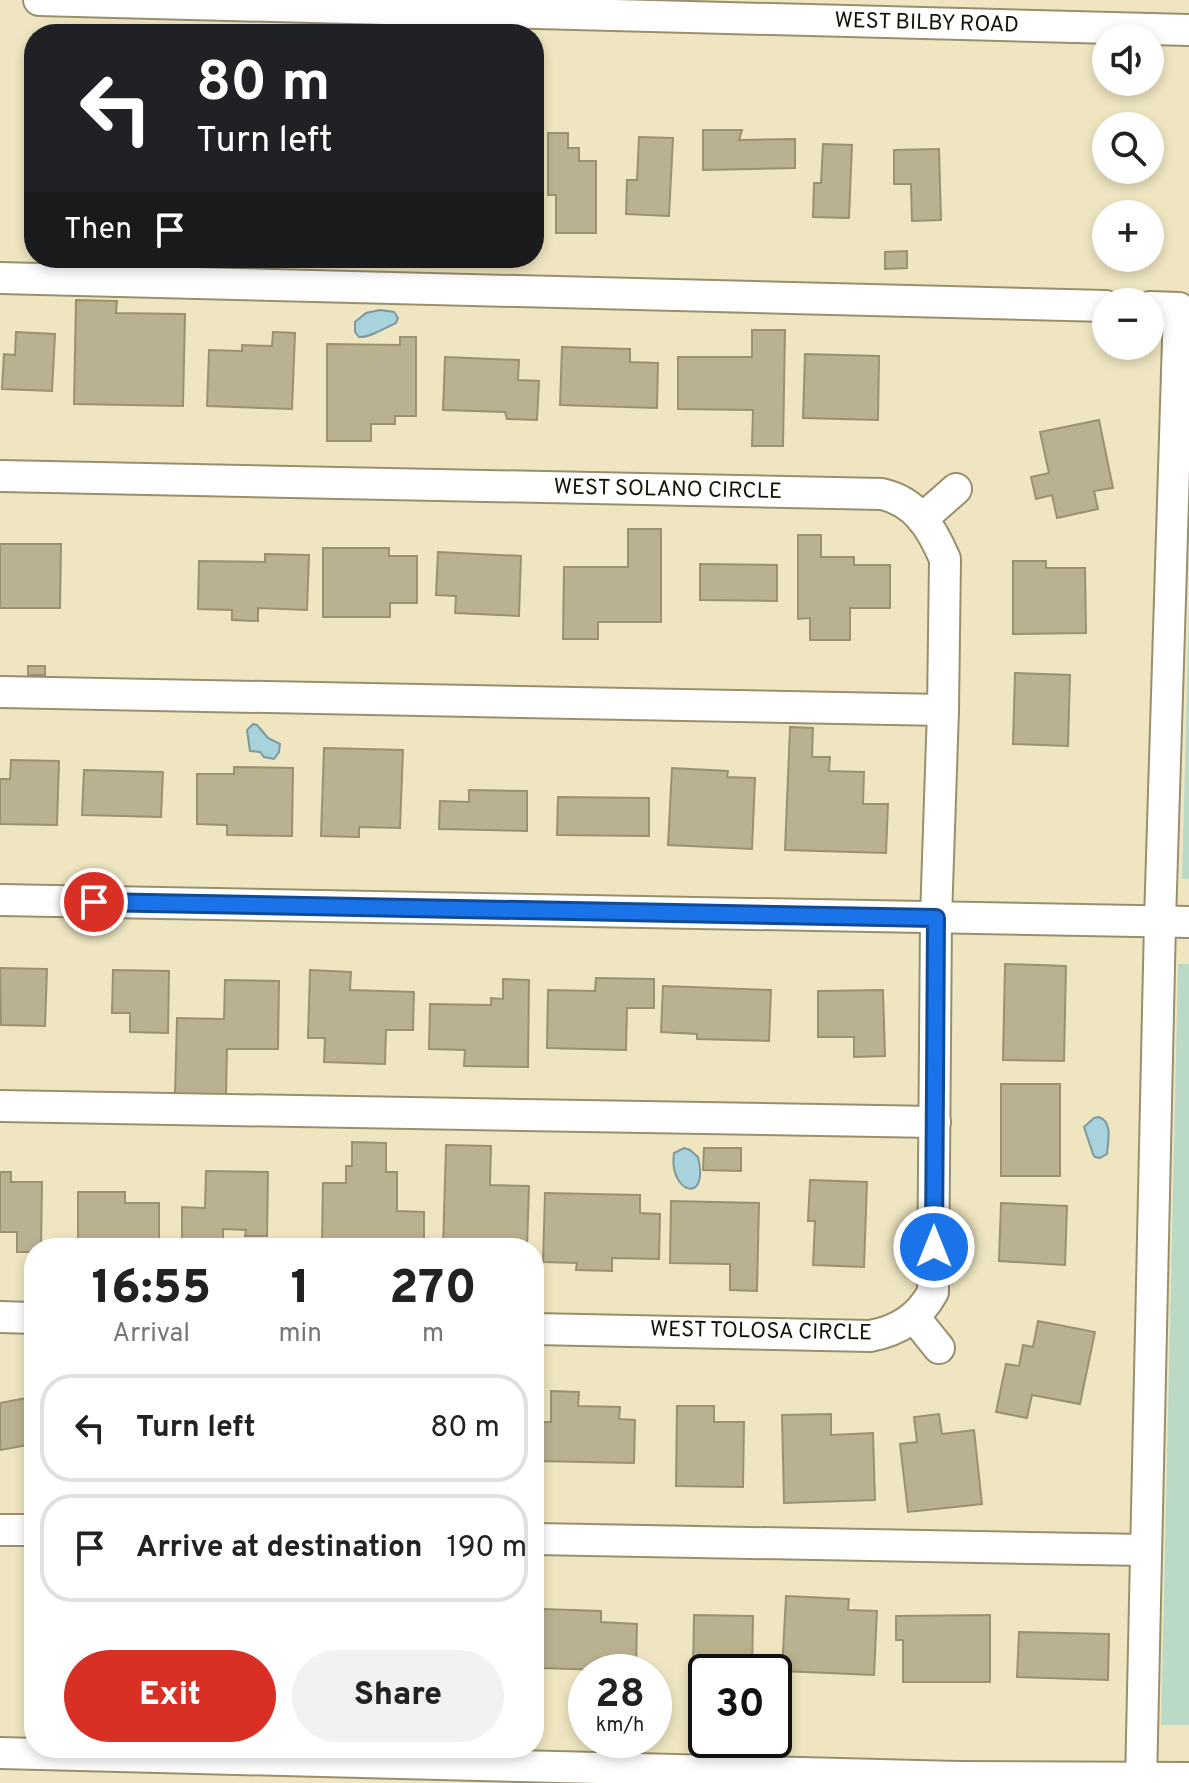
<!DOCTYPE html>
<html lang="en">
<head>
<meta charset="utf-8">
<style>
  body { margin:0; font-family:Overpass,sans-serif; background:#f2f2f2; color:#222; height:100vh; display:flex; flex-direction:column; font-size:30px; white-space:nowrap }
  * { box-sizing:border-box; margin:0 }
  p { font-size:26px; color:#767676 }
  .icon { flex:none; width:44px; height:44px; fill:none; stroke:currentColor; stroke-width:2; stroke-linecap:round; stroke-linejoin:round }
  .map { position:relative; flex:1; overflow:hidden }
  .details { position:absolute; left:24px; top:1238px; width:520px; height:520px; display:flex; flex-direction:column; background:#fff; border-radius:32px; box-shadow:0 4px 12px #0003 }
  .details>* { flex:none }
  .hud { position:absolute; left:24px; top:24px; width:520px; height:244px; border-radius:32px; box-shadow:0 4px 12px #0003; background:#202124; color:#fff; overflow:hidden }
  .buttons { position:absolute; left:1092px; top:24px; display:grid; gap:16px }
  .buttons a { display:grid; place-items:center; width:72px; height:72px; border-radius:50%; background:#fff; box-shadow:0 4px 12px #0003; font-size:40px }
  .speed { position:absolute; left:568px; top:1654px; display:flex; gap:16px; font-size:40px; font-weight:700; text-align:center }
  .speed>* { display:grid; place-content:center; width:104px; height:104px; border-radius:50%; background:#fff; box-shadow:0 4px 12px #0003; line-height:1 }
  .speed small { font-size:20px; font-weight:400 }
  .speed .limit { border:4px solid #111; border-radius:12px; background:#fff; color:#111 }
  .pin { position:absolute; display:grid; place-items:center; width:68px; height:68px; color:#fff; margin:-34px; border:4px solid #fff; border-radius:50%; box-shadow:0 2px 8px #0007 }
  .me { position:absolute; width:88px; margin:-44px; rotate:0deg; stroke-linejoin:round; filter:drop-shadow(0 0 6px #0008) }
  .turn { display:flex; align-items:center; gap:28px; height:168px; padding:0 40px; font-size:36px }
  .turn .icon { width:104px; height:104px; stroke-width:2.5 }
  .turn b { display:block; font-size:56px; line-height:68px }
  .then { display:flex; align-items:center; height:76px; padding:0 40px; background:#0003; gap:16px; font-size:30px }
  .eta { display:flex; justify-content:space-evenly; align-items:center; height:136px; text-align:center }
  .eta b { font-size:48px; font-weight:800; line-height:56px }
  .cta { display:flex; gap:16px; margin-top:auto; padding:16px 40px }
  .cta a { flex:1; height:92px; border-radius:48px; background:#d93025; color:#fff; font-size:32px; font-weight:800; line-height:92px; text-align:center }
  .cta a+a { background:#f2f2f2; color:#222 }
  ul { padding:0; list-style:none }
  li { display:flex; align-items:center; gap:24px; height:108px; margin:0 16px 12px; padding:0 24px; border:4px solid #e0e0e0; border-radius:32px }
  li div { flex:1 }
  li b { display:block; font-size:30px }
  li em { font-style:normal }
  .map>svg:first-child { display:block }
  .green { fill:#badac6 }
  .water { fill:#a9d3dc; stroke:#7d999c; stroke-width:2 }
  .building { fill:#bab191; stroke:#9a916f; stroke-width:2 }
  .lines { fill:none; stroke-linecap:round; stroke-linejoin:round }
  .minor-casing { stroke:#988f6d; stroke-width:34 }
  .minor { stroke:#fff; stroke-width:30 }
  .route-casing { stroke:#114b97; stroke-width:20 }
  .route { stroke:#1a73e8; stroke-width:14 }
  .labels { text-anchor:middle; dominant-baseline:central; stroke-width:6; stroke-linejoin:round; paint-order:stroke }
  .street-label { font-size:22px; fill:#161306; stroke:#fff }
</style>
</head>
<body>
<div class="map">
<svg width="1189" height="1783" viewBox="0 0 1189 1783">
  <rect width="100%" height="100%" fill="#efe6c1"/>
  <path class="green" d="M1189,604V879H1182Z
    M1178,964H1189V1725H1161Z"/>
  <path class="water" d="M380,310L394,312L398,318L396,323C385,328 369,338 359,337L355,332V322L366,313Z
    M253,724L257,725L268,738L280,744L279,752L274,759L264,757L260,752L250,751L247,730Z
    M1099,1117C1113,1122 1108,1141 1107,1154L1100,1158L1095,1157L1093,1154L1084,1127L1094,1118Z
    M684,1148L690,1150L698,1157C710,1206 668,1193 674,1153Z"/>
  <path class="building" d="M31,123H34V203H29Z
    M703,130H742L739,140L795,139V168L703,170Z
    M548,133H568V148H579V161H596V233H556V195H548Z
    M639,137L673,138L669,216L626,214L627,180H637Z
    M823,144L852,145L849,218L813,217L814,183H821Z
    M939,149L941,220L912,221L911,184H894V150Z
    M907,251V268L885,269V252Z
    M76,300L117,301L116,313L185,314L183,406L74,404Z
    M752,330H785L783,446H752L753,410L678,409V357H752Z
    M16,332L55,334L52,391L2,389L4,354L15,355Z
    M273,332L295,333L292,409L207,406L209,350L242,351V345L272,346Z
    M400,337H416V416H395V424H371V441H327V344L400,345Z
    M562,347L630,349V362L658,363L657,408L560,405Z
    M805,354L879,356L878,420L803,418Z
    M445,357L519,360L518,380L539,381L537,420L507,419L505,412L443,410Z
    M1099,420L1113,488L1094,491L1098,509L1057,518L1052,495L1036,499L1031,477L1049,473L1040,432Z
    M628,529H661V622H598V639H563L564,567H628Z
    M798,535H821V557H854V565H890V608H850V640H810V618L798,619Z
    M0,544H61L60,608H0Z
    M323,548H389V556H417V603H390V617H323Z
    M438,552L521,556L519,616L455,613L456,596L436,595Z
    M265,554L309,555L307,610L258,608V621L232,620V610L198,609L199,561L265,562Z
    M1013,561H1046V568H1085L1086,633L1013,634Z
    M700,564L777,565V601L700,600Z
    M28,666H45V675H28Z
    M1015,673L1070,675L1068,746L1013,744Z
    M790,727L813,728L812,757H830L829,771L864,772L863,804H888L886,853L785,850Z
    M324,748L403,750L400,828L359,827V837L321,836Z
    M11,760L59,761L57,825L0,824V779H10Z
    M234,767L293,768L292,836L227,835V825L197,824V774H234Z
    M672,768L728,771L727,777L755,778L752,849L668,845Z
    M84,770L163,772L161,817L82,815Z
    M469,790L527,791V831L439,829L440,801L469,802Z
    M558,797L649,798V836L557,835Z
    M1005,964L1066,966L1064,1061L1003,1060Z
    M0,968L47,969L45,1026L1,1025Z
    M113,970L169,971L168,1033L130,1032V1013H112Z
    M310,970L351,972L350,990L414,992L413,1030H386L385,1064L324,1062L325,1038H308Z
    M596,978L654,979V1008H627L626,1050L547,1048L548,990L595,991Z
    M503,979L529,980L528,1067L464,1066L465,1050L429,1049L430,1004L491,1005V998L503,999Z
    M225,980L279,981L278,1049H227L226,1096L175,1095L177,1018L224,1019Z
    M663,986L771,990L769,1041L697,1039V1034L661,1032Z
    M883,990L885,1056L854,1057V1037H818V991Z
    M1001,1084H1060V1176H1001Z
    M352,1142L386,1143V1172H397V1211L424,1212V1245L382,1244V1248H324L322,1245L323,1183H346V1166H352Z
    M446,1145L491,1146L490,1185L529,1186L527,1248H443Z
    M704,1148H741V1171L703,1170Z
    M206,1171L268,1172L267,1236H245L246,1230L223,1229V1248H182V1207L205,1208Z
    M0,1172H11V1182H42L41,1248H34V1252H17V1232H0Z
    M810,1180L867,1182L864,1267L813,1265L815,1221H808Z
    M78,1192H125V1203H159V1248H78Z
    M545,1193L640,1195V1213L660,1214L659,1259L612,1258V1271L576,1270L577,1263L543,1262Z
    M671,1201L759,1203L757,1291L730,1290V1264L670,1263Z
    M1001,1203L1067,1206L1065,1265L999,1261Z
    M1038,1321L1095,1332L1080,1404L1032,1395L1027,1418L996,1412L1006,1364L1019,1366L1023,1345L1033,1347Z
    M551,1391L579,1392L578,1406L620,1407L619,1419L635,1420L634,1463L534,1461V1422H551Z
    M32,1397L34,1407V1444L0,1450V1403Z
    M677,1406H714V1422H744L743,1487L676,1486Z
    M831,1414V1435L873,1433L875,1500L784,1503L782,1415Z
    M939,1414L942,1434L974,1430L982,1504L908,1512L900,1444L917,1442L914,1417Z
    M786,1596L849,1599L848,1610L877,1611L874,1675L782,1671Z
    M543,1609L601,1611V1622L637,1624L636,1671L540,1668Z
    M694,1615L753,1616L752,1672H706V1675L693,1674Z
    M990,1615V1682H903V1640H896V1616Z
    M1019,1632L1109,1634L1108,1680L1017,1677Z"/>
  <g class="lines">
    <g class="minor-casing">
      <g id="minor">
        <path id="s1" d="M39,0L1189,30"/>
        <path d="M0,278L1106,306"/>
        <path id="s2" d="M0,476L882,494C917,502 932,529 945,559L943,710L936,918L933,1292C919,1318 898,1331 870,1336L534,1329"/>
        <path d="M922,519L956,489"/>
        <path d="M0,692L943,710"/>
        <path d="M0,900L1189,922"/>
        <path d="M0,1106L935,1122"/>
        <path d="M0,1317L34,1318"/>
        <path d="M914,1317L939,1348"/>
        <path d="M0,1530H34"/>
        <path d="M534,1539L1146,1550"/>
        <path d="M0,1753L958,1777L1189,1778"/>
        <path d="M1141,1783L1160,921L1179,308L1150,307"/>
      </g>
    </g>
    <use href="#minor" class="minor"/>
  </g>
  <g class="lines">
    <g class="route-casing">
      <path id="route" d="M94,902L936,918L934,1247"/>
    </g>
    <use href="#route" class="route"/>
  </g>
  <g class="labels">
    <g class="street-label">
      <text stroke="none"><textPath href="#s1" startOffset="888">WEST BILBY ROAD</textPath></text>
      <text stroke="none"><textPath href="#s2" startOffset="668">WEST SOLANO CIRCLE</textPath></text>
      <text transform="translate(761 1332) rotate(1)">WEST TOLOSA CIRCLE</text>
    </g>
  </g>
</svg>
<div class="buttons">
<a><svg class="icon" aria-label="sound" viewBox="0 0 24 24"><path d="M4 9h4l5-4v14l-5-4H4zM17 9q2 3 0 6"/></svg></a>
<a><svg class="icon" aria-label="search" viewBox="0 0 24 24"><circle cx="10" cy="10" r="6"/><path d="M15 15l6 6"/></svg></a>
<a>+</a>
<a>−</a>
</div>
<div class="speed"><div>28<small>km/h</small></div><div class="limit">30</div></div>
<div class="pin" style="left:94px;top:902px;background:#d93025"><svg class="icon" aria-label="arrive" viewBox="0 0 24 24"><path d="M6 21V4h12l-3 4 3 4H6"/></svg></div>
<svg class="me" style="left:934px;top:1247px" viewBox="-20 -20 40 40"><circle r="17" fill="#1a73e8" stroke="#fff" stroke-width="3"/><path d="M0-11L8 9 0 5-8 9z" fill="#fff"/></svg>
<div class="hud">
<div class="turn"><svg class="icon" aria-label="left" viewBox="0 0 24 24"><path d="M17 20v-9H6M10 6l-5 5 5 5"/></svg><div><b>80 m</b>Turn left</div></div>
<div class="then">Then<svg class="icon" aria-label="arrive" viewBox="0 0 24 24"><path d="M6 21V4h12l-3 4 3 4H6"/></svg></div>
</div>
<section class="details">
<div class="eta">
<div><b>16:55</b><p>Arrival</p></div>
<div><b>1</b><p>min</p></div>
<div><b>270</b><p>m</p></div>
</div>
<ul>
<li><svg class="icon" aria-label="left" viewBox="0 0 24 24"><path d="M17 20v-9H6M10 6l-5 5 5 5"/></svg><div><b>Turn left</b></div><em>80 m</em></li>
<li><svg class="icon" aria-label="arrive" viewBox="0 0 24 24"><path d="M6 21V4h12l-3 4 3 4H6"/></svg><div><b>Arrive at destination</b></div><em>190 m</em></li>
</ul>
<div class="cta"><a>Exit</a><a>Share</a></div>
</section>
</div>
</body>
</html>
